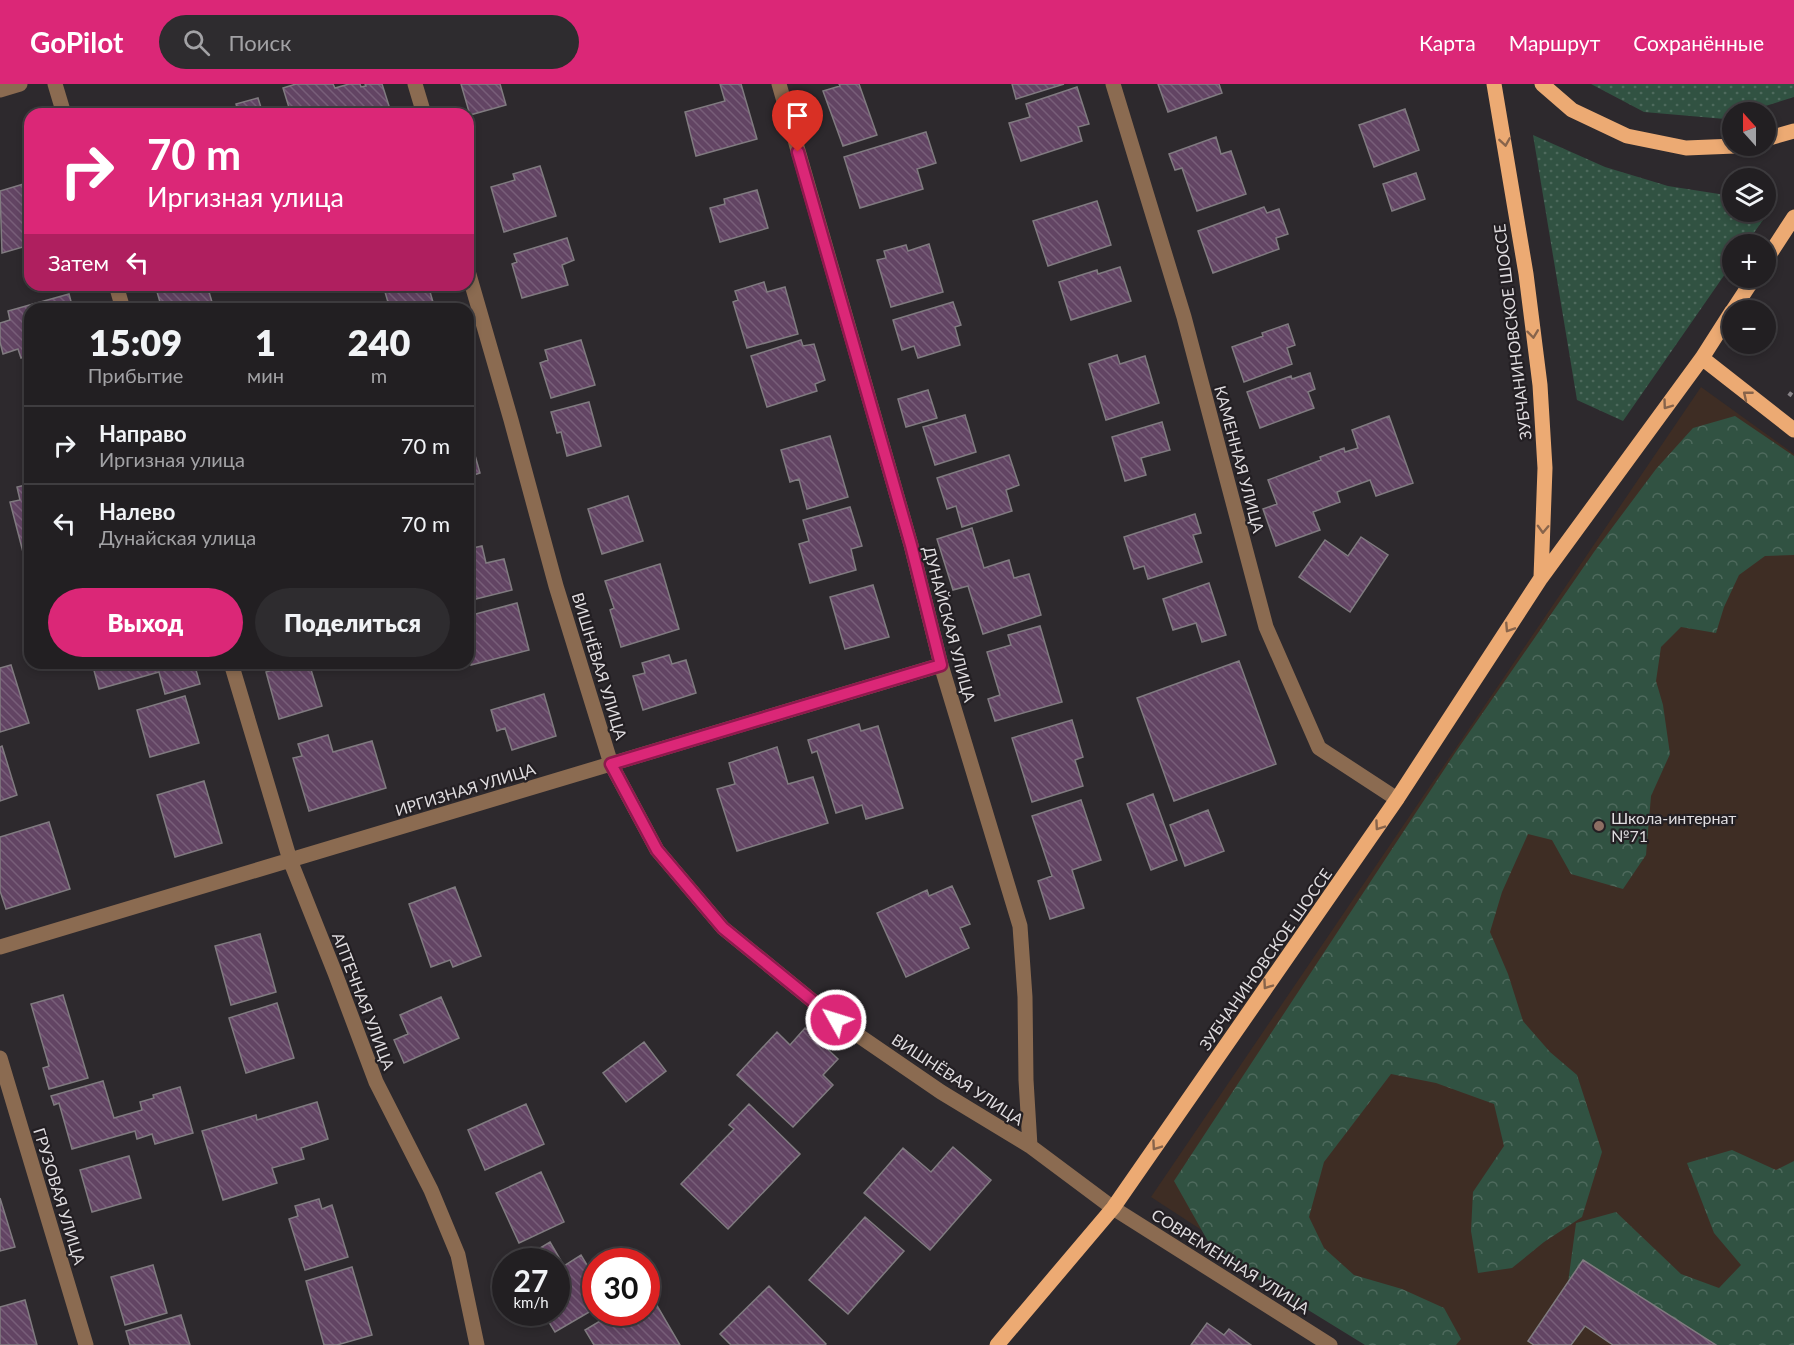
<!DOCTYPE html>
<html lang="ru">
<head>
<meta charset="utf-8">
<style>
  body { margin:0; font-family:Lato,sans-serif; background:#2e2c2f; color:#f1f3f6; height:100vh; display:flex; flex-direction:column; font-size:22px; white-space:nowrap }
  * { box-sizing:border-box; margin:0 }
  p { font-size:20px; color:#a2a2a5 }
  .icon { flex:none; width:33px; height:33px; fill:none; stroke:currentColor; stroke-width:2; stroke-linecap:round; stroke-linejoin:round }
  .map { position:relative; flex:1; overflow:hidden }
  .drawer { position:absolute; left:24px; top:219px; width:450px; height:366px; display:flex; flex-direction:column; background:#221f22; border-radius:18px; box-shadow:0 3px 9px #0003,0 0 0 2px #3f3d40 }
  .drawer>* { flex:none }
  .banner { position:absolute; left:24px; top:24px; width:450px; height:183px; border-radius:18px; box-shadow:0 3px 9px #0003,0 0 0 2px #3f3d40; background:#db2777; color:#fff; overflow:hidden }
  .needle { width:39px; rotate:339deg }
  .buttons { position:absolute; left:1722px; top:18px; display:grid; gap:12px }
  .buttons a { display:grid; place-items:center; width:54px; height:54px; border-radius:50%; background:#221f22; box-shadow:0 3px 9px #0003,0 0 0 2px #3f3d40; font-size:30px }
  .speed { position:absolute; left:492px; top:1164px; display:flex; gap:12px; font-size:30px; font-weight:700; text-align:center }
  .speed>* { display:grid; place-content:center; width:78px; height:78px; border-radius:50%; background:#221f22; box-shadow:0 3px 9px #0003,0 0 0 2px #3f3d40; line-height:1 }
  .speed small { font-size:15px; font-weight:400 }
  .speed .limit { border:9px solid #d22; background:#fff; color:#111 }
  .pin { position:absolute; display:grid; place-items:center; width:51px; height:51px; color:#fff; margin:-62px -26px; border-radius:50% 50% 50% 0; rotate:-45deg; box-shadow:0 0 6px #0007 }
  .pin .icon { rotate:45deg }
  .me { position:absolute; width:66px; margin:-33px; rotate:309deg; stroke-linejoin:round; filter:drop-shadow(0 0 4px #0008) }
  .turn { display:flex; align-items:center; gap:21px; height:126px; padding:0 24px; font-size:27px }
  .turn .icon { width:78px; height:78px; stroke-width:2.5 }
  .turn b { display:block; font-size:42px; line-height:51px }
  .then { display:flex; align-items:center; height:57px; padding:0 24px; background:#0003; gap:12px; font-size:22px }
  .eta { display:flex; justify-content:space-evenly; align-items:center; height:102px; text-align:center }
  .eta b { font-size:36px; font-weight:800; line-height:42px }
  .action { display:flex; gap:12px; margin-top:auto; padding:12px 24px }
  .action a { flex:1; height:69px; border-radius:36px; background:#db2777; color:#fff; font-size:24px; font-weight:800; line-height:69px; text-align:center }
  .action a+a { background:#2e2c2f; color:#f1f3f6 }
  ul { padding:0; list-style:none }
  li { display:flex; align-items:center; gap:18px; height:78px; padding:0 24px; border-top:2px solid #3f3d40 }
  li div { flex:1 }
  li b { display:block; font-size:22px }
  li em { font-style:normal }
  header { display:flex; align-items:center; gap:36px; box-sizing:border-box; height:84px; padding:0 30px; background:#db2777; color:#fff }
  header strong { font-size:28px }
  nav { display:flex; gap:33px; margin-inline-start:auto; font-size:21px }
  .search { width:420px; height:54px; background:#2e2c2f; display:flex; align-items:center; gap:15px; box-sizing:border-box; padding:0 21px; border-radius:33px; color:#a2a2a5; font-size:22px }
  .map>svg:first-child { display:block }
  .education { fill:#3e2d24 }
  .grass { fill:url(#grass-dots) }
  .park { fill:url(#park-crowns) }
  .building { fill:url(#building-back-hatch); stroke:#807b80; stroke-width:1.5 }
  .lines { fill:none; stroke-linecap:round; stroke-linejoin:round }
  .path { stroke:#878387; stroke-width:4; stroke-dasharray:4.5 4.5; stroke-linecap:butt }
  .minor { stroke:#8b6b51; stroke-width:15 }
  .major { stroke:#ecaa73; stroke-width:15 }
  .oneway { stroke:#88644b }
  .route-casing { stroke:#8e194d; stroke-width:15 }
  .route { stroke:#db2777; stroke-width:10 }
  .education-dot { fill:#8d6e63; stroke:#231f23; stroke-width:2 }
  .labels { text-anchor:middle; dominant-baseline:central; stroke-width:4.5; stroke-linejoin:round; paint-order:stroke }
  .street-label { font-size:16px; fill:#dfdcdf; stroke:#231f23 }
  .poi-label { font-size:16px; fill:#dfdcdf; stroke:#231f23; text-anchor:start }
</style>
</head>
<body>
<header>
<strong>GoPilot</strong>
<div class="search"><svg class="icon" aria-label="search" viewBox="0 0 24 24"><circle cx="10" cy="10" r="6"/><path d="M15 15l6 6"/></svg>Поиск</div>
<nav><a>Карта</a><a>Маршрут</a><a>Сохранённые</a></nav>
</header>
<div class="map">
<svg width="1794" height="1261" viewBox="0 0 1794 1261">
  <defs>
    <pattern id="grass-dots" width="8" height="8" patternUnits="userSpaceOnUse" patternTransform="scale(1.5)"><rect width="8" height="8" fill="#315242"/><path d="M2 2h.1M6 6h.1" fill="none" stroke="#4e6a5d" stroke-width="1.8" stroke-linecap="round"/></pattern>
    <pattern id="park-crowns" width="20" height="18" patternUnits="userSpaceOnUse" patternTransform="scale(1.5)"><rect width="20" height="18" fill="#315242"/><path d="M2 6a3 3 0 1 1 6 0M12 15a3 3 0 1 1 6 0" fill="none" stroke="#4e6a5d"/></pattern>
    <pattern id="building-back-hatch" width="6" height="6" patternUnits="userSpaceOnUse" patternTransform="scale(1.5)"><rect width="6" height="6" fill="#624463"/><path d="M-1 5l2 2M0 0l6 6M5-1l2 2" fill="none" stroke="#785e79"/></pattern>
  </defs>
  <rect width="100%" height="100%" fill="#2d292d"/>
  <path class="education" d="M1701,303L1794,370V1261H1378L1151,1113Z"/>
  <path class="grass" d="M1591,0H1794V13L1746,28H1732V33L1725,35L1644,28Z
    M1533,51L1605,83L1668,102L1732,112V128H1766V118L1775,119L1746,160H1732V180L1623,337L1577,316Z"/>
  <path class="park" d="M1735,332L1794,372V471L1765,472L1739,491L1724,523L1716,549L1681,543L1661,563L1656,597L1663,621L1670,670L1651,712L1646,771L1623,805L1571,790L1552,756L1528,750L1502,808L1490,848L1508,890L1523,937L1550,968L1577,991L1602,1068L1582,1133L1544,1158L1512,1184L1478,1189L1471,1147L1473,1108L1504,1062L1494,1020L1436,999L1391,990L1324,1078L1309,1133L1324,1164L1354,1191L1402,1205L1444,1224L1461,1255L1456,1261H1365L1214,1168L1174,1097L1457,666L1594,468L1656,385L1693,344Z
    M1732,1066L1776,1086L1794,1077V1261H1682L1568,1199L1576,1139L1616,1128L1681,1190L1719,1204L1741,1181L1714,1149L1687,1079Z"/>
  <path class="building" d="M296,0H333L335,4L349,0H360L361,3L366,2L365,0H382L390,25L379,30H328L327,28L321,30H291L283,4Z
    M461,0H500L506,21L470,31Z
    M720,0H741L757,55L696,72L685,28L725,17Z
    M839,0H859L877,51L843,62L823,7L840,2Z
    M1012,0H1064L1016,15Z
    M1158,0H1219L1222,9L1168,28Z
    M1077,3L1089,40L1078,43L1082,57L1021,77L1009,39L1030,33L1026,20Z
    M258,14L263,30H239L236,20Z
    M1405,25L1419,66L1374,83L1359,41Z
    M926,48L936,79L917,85L923,105L860,124L844,73Z
    M1216,53L1221,70L1231,67L1246,110L1197,127L1182,84L1175,86L1169,70Z
    M540,82L556,132L504,148L491,103L515,96L513,90Z
    M1416,89L1425,115L1392,127L1383,100Z
    M27,99L30,109V161L2,169L0,107Z
    M757,106L768,144L720,158L710,124L725,120L724,115Z
    M1097,117L1111,161L1048,182L1033,137Z
    M1264,123L1267,129L1279,125L1288,150L1276,154L1279,165L1213,189L1198,147Z
    M567,154L574,176L562,181L568,201L522,214L512,180L517,178L514,170Z
    M929,160L943,208L891,223L877,176L886,174L884,167L906,161L908,167Z
    M1120,183L1131,217L1071,236L1059,198L1097,186L1098,190Z
    M764,198L767,208L785,203L798,250L747,264L733,218L738,216L735,207Z
    M155,201H207L214,225H162Z
    M383,201H428L435,225H390Z
    M69,210L73,225H30V271L21,274L18,265L3,270L0,258V239L10,236L8,227Z
    M953,218L961,241L955,243L960,261L918,274L914,262L902,266L893,236Z
    M1288,240L1295,261L1287,264L1292,280L1244,298L1232,263L1263,252L1262,249Z
    M581,256L595,301L551,314L540,279L548,276L545,266Z
    M801,256L803,262L814,260L825,296L815,300L817,307L767,323L751,272Z
    M1117,271L1120,280L1145,272L1159,319L1106,336L1089,280Z
    M1310,289L1315,305L1308,308L1314,324L1260,344L1247,308L1291,292L1292,295Z
    M928,306L937,334L906,343L898,315Z
    M589,318L601,362L567,372L561,348L557,349L551,328Z
    M965,331L976,368L935,381L923,343Z
    M1389,332L1413,399L1376,412L1370,396L1337,408L1340,418L1313,428L1320,446L1276,462L1263,425L1277,420L1268,396L1321,376L1320,373L1344,364L1345,368L1358,364L1352,346Z
    M1162,338L1170,366L1141,374L1146,391L1125,397L1112,353Z
    M830,352L848,413L807,425L799,395L790,398L781,366Z
    M468,357H471L480,389L468,393Z
    M1009,371L1019,401L1006,406L1012,427L962,443L956,422L947,425L937,394Z
    M30,400V466L23,468L10,418L20,416L17,403Z
    M628,412L643,457L602,470L588,425Z
    M850,423L862,462L851,465L856,486L810,499L799,460L809,457L803,436Z
    M1195,430L1201,449L1193,451L1202,478L1148,495L1144,482L1134,485L1124,453Z
    M972,444L984,484L1009,476L1014,494L1029,490L1041,531L983,550L968,502L953,506L937,455Z
    M1361,453L1388,471L1350,528L1299,493L1325,456L1348,472Z
    M482,462L486,479L504,475L512,506L468,517V465Z
    M660,480L679,545L621,563L610,526L614,524L605,497Z
    M1209,499L1226,551L1202,558L1196,539L1173,546L1163,515Z
    M873,501L889,553L845,565L830,513Z
    M517,519L529,566L471,581L468,559L473,557L468,532Z
    M1040,542L1062,618L995,637L988,615L1000,611L987,568L1011,561L1008,551Z
    M669,571L672,580L686,576L696,609L643,626L633,592L645,589L642,579Z
    M1239,577L1276,680L1174,717L1137,614Z
    M92,579H194L200,600L165,610L159,588L99,605Z
    M295,579H309L322,622L279,635L266,588Z
    M11,581L29,639L0,648V584Z
    M544,610L556,652L512,666L505,644L497,647L491,626Z
    M185,612L199,659L150,673L137,626Z
    M1072,636L1083,673L1075,676L1083,702L1032,718L1012,654Z
    M859,640L861,647L878,642L903,724L866,735L862,721L836,729L817,667L812,669L808,656Z
    M328,651L333,668L372,657L386,704L309,727L293,674L302,672L298,660Z
    M2,662L17,711L0,717V663Z
    M777,663L788,700L813,693L828,739L737,767L717,705L735,700L729,679Z
    M204,697L222,759L175,773L157,711Z
    M1153,710L1177,776L1151,786L1127,720Z
    M1081,716L1101,776L1072,786L1084,824L1050,835L1038,797L1052,792L1032,732Z
    M1208,726L1224,767L1185,782L1170,741Z
    M49,738L70,805L6,825L0,807V753Z
    M952,802L970,840L960,844L969,864L906,893L877,829L927,806L929,812Z
    M455,803L481,872L453,883L450,876L431,883L409,820Z
    M260,850L276,908L231,921L215,862Z
    M63,911L88,994L49,1005L43,984L49,982L31,920Z
    M441,913L459,954L404,979L394,956L408,950L400,931Z
    M277,919L294,974L246,989L229,934Z
    M805,944L838,975L823,991L833,1001L793,1043L737,991L777,948L790,961Z
    M644,958L666,987L626,1018L603,989Z
    M103,997L114,1034L142,1026L140,1018L154,1014L153,1011L180,1003L193,1049L155,1060L152,1050L137,1055L135,1047L72,1065L59,1019L54,1021L51,1012Z
    M317,1018L328,1055L301,1064L304,1075L272,1084L277,1099L223,1116L202,1047L256,1031L257,1036Z
    M526,1020L544,1060L485,1086L468,1046Z
    M749,1020L800,1070L728,1145L681,1100L734,1045L729,1041Z
    M953,1063L991,1096L930,1166L864,1109L903,1064L931,1088Z
    M129,1072L141,1114L92,1128L80,1086Z
    M541,1088L564,1138L519,1159L496,1109Z
    M0,1114L15,1163L0,1167Z
    M319,1115L322,1125L332,1121L348,1173L305,1186L289,1135L298,1132L295,1122Z
    M865,1133L904,1167L848,1230L809,1196Z
    M550,1158L564,1182L581,1171L596,1196V1224L555,1248L544,1230L538,1234L535,1228H556V1178H517Z
    M1583,1176L1716,1261H1613L1585,1242L1571,1261H1534L1528,1257Z
    M153,1181L167,1229L125,1241L111,1193Z
    M352,1183L372,1251L337,1261H324L306,1197Z
    M769,1202L826,1260L825,1261H731L720,1250Z
    M649,1208L680,1261H594L585,1246L615,1228H646V1210Z
    M25,1216L37,1261H0V1223Z
    M181,1231L190,1261H130L126,1247Z
    M1207,1239L1224,1251L1229,1245L1251,1261H1191Z"/>
  <g class="lines">
    <path class="path" d="M1789,312L1794,305"/>
    <path class="minor" d="M55,0L64,30
      M415,0L424,30
      M779,0L911,461L941,581L1020,842L1025,913L1026,996L1030,1062
      M1113,0L1184,233L1266,543L1319,664L1397,715
      M0,6L20,0
      M468,187L511,336L556,502L611,680L657,766L723,844L836,936L941,1008L1030,1062L1113,1124L1330,1261
      M116,201L123,225
      M231,579L290,776L335,889L376,998L431,1106L458,1171L477,1261
      M0,863L941,581
      M0,974L86,1261"/>
    <path class="major" d="M1494,0L1526,190L1540,301L1545,384L1541,494
      M1542,0L1572,26L1627,52L1686,64L1735,62
      M1766,55L1794,47
      M1766,176L1794,133
      M1733,226L1754,194
      M1702,274L1794,346
      M997,1261L1113,1124L1397,715L1541,494L1702,274L1732,227"/>
  </g>
  <defs><path id="oneway-chevron" d="M-2-3.5L2.5 0L-2 3.5" fill="none" stroke-width="1.6" stroke-linecap="round" stroke-linejoin="round" transform="scale(1.5)"/></defs>
  <g class="oneway">
    <use href="#oneway-chevron" transform="translate(1505 58) rotate(81)"/>
    <use href="#oneway-chevron" transform="translate(1533 250) rotate(83)"/>
    <use href="#oneway-chevron" transform="translate(1747 311) rotate(-141)"/>
    <use href="#oneway-chevron" transform="translate(1667 321) rotate(126)"/>
    <use href="#oneway-chevron" transform="translate(1543 445) rotate(92)"/>
    <use href="#oneway-chevron" transform="translate(1509 544) rotate(123)"/>
    <use href="#oneway-chevron" transform="translate(1379 742) rotate(125)"/>
    <use href="#oneway-chevron" transform="translate(1267 901) rotate(125)"/>
    <use href="#oneway-chevron" transform="translate(1156 1062) rotate(125)"/>
  </g>
  <g class="lines">
    <g class="route-casing">
      <path id="route" d="M798,68L911,461L941,581L611,680L657,766L723,844L836,936"/>
    </g>
    <use href="#route" class="route"/>
  </g>
  <circle class="education-dot" cx="1599" cy="742" r="6"/>
  <g class="labels">
    <g class="street-label">
      <text transform="translate(1512 248) rotate(-97)">ЗУБЧАНИНОВСКОЕ ШОССЕ</text>
      <text transform="translate(1240 375) rotate(75)">КАМЕННАЯ УЛИЦА</text>
      <text transform="translate(950 540) rotate(75)">ДУНАЙСКАЯ УЛИЦА</text>
      <text transform="translate(600 582) rotate(73)">ВИШНЁВАЯ УЛИЦА</text>
      <text transform="translate(465 705) rotate(-17)">ИРГИЗНАЯ УЛИЦА</text>
      <text transform="translate(1265 875) rotate(-55)">ЗУБЧАНИНОВСКОЕ ШОССЕ</text>
      <text transform="translate(364 917) rotate(69)">АПТЕЧНАЯ УЛИЦА</text>
      <text transform="translate(958 995) rotate(33)">ВИШНЁВАЯ УЛИЦА</text>
      <text transform="translate(60 1112) rotate(73)">ГРУЗОВАЯ УЛИЦА</text>
      <text transform="translate(1231 1177) rotate(32)">СОВРЕМЕННАЯ УЛИЦА</text>
    </g>
    <g class="poi-label">
      <text x="1611" y="733">Школа-интернат<tspan x="1611" dy="18">№71</tspan></text>
    </g>
  </g>
</svg>
<div class="buttons">
<a><svg class="needle" viewBox="-14 -14 28 28"><path d="M0-13l5 13h-10z" fill="#e53935"/><path d="M0 13l5-13h-10z" fill="#a2a2a5"/></svg></a>
<a><svg class="icon" aria-label="layers" viewBox="0 0 24 24"><path d="M12 4l9 5-9 5-9-5zM3 14l9 5 9-5"/></svg></a>
<a>+</a>
<a>−</a>
</div>
<div class="speed"><div>27<small>km/h</small></div><div class="limit">30</div></div>
<div class="pin" style="left:798px;top:68px;background:#d93025"><svg class="icon" aria-label="arrive" viewBox="0 0 24 24"><path d="M6 21V4h12l-3 4 3 4H6"/></svg></div>
<svg class="me" style="left:836px;top:936px" viewBox="-20 -20 40 40"><circle r="17" fill="#db2777" stroke="#fff" stroke-width="3"/><path d="M0-11L8 9 0 5-8 9z" fill="#fff"/></svg>
<div class="banner">
<div class="turn"><svg class="icon" aria-label="right" viewBox="0 0 24 24"><path d="M7 20v-9h11M14 6l5 5-5 5"/></svg><div><b>70 m</b>Иргизная улица</div></div>
<div class="then">Затем<svg class="icon" aria-label="left" viewBox="0 0 24 24"><path d="M17 20v-9H6M10 6l-5 5 5 5"/></svg></div>
</div>
<section class="drawer">
<div class="eta">
<div><b>15:09</b><p>Прибытие</p></div>
<div><b>1</b><p>мин</p></div>
<div><b>240</b><p>m</p></div>
</div>
<ul>
<li><svg class="icon" aria-label="right" viewBox="0 0 24 24"><path d="M7 20v-9h11M14 6l5 5-5 5"/></svg><div><b>Направо</b><p>Иргизная улица</p></div><em>70 m</em></li>
<li><svg class="icon" aria-label="left" viewBox="0 0 24 24"><path d="M17 20v-9H6M10 6l-5 5 5 5"/></svg><div><b>Налево</b><p>Дунайская улица</p></div><em>70 m</em></li>
</ul>
<div class="action"><a>Выход</a><a>Поделиться</a></div>
</section>
</div>
</body>
</html>
